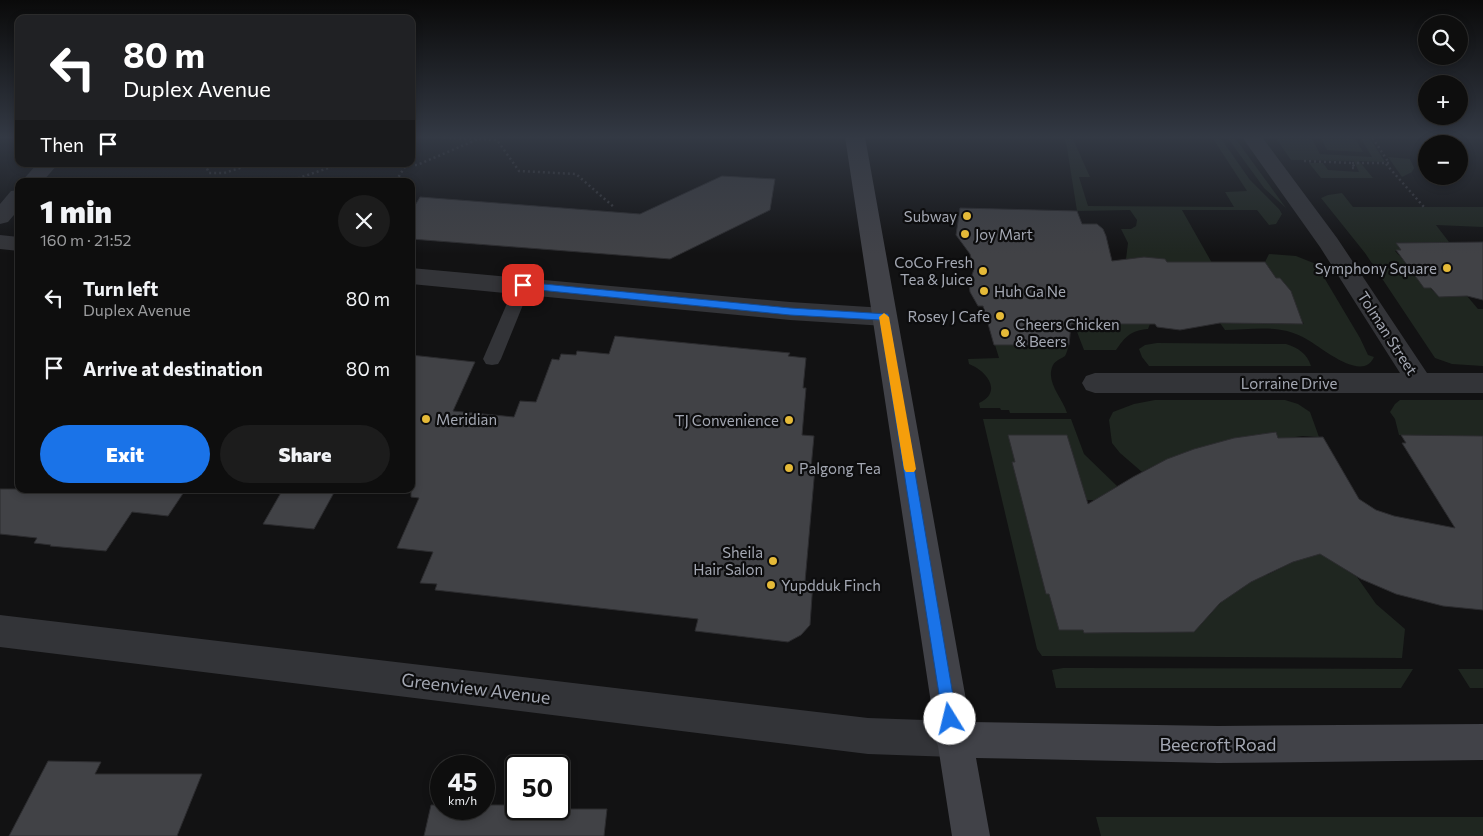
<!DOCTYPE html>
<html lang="en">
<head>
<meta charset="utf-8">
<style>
  body { margin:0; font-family:Commissioner,sans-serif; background:#1c1c1c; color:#f1f3f6; height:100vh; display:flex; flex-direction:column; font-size:19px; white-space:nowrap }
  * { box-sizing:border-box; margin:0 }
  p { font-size:16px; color:#9b9c9e }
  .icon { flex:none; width:28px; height:28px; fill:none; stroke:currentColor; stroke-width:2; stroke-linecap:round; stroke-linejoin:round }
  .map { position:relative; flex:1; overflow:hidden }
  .drawer { position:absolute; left:15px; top:178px; width:400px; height:315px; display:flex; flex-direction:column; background:#0e0e0e; border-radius:10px; box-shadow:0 2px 8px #0003,0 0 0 1px #2e2e2e }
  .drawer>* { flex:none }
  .banner { position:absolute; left:15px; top:15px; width:400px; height:152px; border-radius:10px; box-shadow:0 2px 8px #0003,0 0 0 1px #2e2e2e; background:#202124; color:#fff; overflow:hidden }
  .buttons { position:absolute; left:1418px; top:15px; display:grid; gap:10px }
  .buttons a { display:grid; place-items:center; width:50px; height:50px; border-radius:50%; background:#0e0e0e; box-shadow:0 2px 8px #0003,0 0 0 1px #2e2e2e; font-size:25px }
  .speed { position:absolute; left:430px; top:755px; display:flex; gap:10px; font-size:25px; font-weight:700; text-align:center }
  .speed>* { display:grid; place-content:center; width:65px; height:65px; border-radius:50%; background:#0e0e0e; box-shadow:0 2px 8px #0003,0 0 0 1px #2e2e2e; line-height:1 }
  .speed small { font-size:12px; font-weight:400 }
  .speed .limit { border:2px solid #111; border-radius:8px; background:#fff; color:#111 }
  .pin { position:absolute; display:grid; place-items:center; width:42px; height:42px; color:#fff; margin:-21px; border-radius:10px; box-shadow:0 2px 8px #0006 }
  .me { position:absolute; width:55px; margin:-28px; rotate:351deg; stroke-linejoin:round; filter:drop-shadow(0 0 4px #0008) }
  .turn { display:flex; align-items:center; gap:18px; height:105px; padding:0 25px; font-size:22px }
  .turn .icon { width:65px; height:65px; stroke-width:2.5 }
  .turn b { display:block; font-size:35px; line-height:42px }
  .then { display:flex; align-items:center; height:48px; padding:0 25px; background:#0003; gap:10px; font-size:19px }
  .round { display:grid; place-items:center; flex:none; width:52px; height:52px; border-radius:26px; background:#1c1c1c }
  .head { display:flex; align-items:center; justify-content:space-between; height:85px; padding:0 25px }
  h1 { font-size:30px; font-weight:800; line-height:38px }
  .button { display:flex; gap:10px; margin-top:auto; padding:10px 25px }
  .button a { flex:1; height:58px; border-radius:30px; background:#1a73e8; color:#fff; font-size:20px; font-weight:800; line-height:58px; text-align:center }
  .button a+a { background:#1c1c1c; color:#f1f3f6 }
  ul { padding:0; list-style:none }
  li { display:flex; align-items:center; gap:15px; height:70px; padding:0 25px }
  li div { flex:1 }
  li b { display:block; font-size:19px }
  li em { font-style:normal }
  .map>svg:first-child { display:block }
  .green { fill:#1f2620 }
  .building { fill:#414246; stroke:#2c2c2f }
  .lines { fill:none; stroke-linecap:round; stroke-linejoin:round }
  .path { stroke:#393a3f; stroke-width:2.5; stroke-dasharray:2 3; stroke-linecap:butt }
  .lane { fill:#333438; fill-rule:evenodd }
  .street { fill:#333438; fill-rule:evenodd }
  .secondary { fill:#414248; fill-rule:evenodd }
  .route { fill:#1a73e8; stroke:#114b97 }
  .slow { fill:#f59e0b }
  .poi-dot { fill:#e5ba38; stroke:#0d0d0e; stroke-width:2 }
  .labels { text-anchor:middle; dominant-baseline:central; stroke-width:4.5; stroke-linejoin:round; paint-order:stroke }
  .poi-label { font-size:15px; fill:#a4a8b3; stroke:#0d0d0e; text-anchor:end }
  .street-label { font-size:15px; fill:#a4a8b3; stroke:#0d0d0e }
  .near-street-label { font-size:18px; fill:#a4a8b3; stroke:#0d0d0e }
</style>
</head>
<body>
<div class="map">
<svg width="1483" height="836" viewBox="0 0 1483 836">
  <rect width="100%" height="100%" fill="#121213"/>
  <path class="green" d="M1064,137H1072L1090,177H1079L1088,206L1234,207L1225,192L1247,191L1212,137H1220L1250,180L1279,209L1282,214L1276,224L1269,225L1257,210H1182L1212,263L1167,262L1144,257L1126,259L1128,243L1121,229H1131L1136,226L1137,220L1130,210L1077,211L1067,148Z
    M1227,137L1235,138L1286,208L1264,188Z
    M1275,137L1312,139L1320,154L1372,157L1360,137H1369L1385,162L1359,161L1373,178H1321L1309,163H1323L1328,170L1359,172L1354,161L1291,160Z
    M1320,137H1354L1363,152L1327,150Z
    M1388,157L1410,159L1414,168L1412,172L1402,177Z
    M1342,193L1353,207H1483V227L1436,225L1449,242L1397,243L1401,250L1395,251L1439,297L1467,296L1478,309H1483V366L1452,364L1435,358L1365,253L1321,198L1328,195Z
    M1269,254L1296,256L1316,264L1360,338L1368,355L1374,357C1363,383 1322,348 1308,340C1302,336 1294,333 1287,331C1267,326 1244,330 1225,330L1220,323L1304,324L1293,306H1296L1291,291L1280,278H1276L1265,262Z
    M1074,324H1150L1148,329C1131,330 1125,337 1116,350H1084Z
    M1157,343L1286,344C1298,348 1307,353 1311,366H1149L1142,357L1139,349L1145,345Z
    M995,345H1069C1068,347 1067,353 1065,356C1061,359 1056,360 1053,365C1045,382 1062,397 1067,413H1010L1009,410H1001L1000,408H980L979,403C1003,392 987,371 969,364L968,359L999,358Z
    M1155,400H1285L1298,404L1310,412L1319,437L1303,436L1279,439L1275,432C1230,439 1183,449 1142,472L1120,453L1112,443L1109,420L1113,412L1134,404Z
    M1400,400H1483V436L1399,435L1395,419L1390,412L1395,404Z
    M983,419H1071L1084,454L1117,486L1098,500H1087L1015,462H1012L1046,594H1049L1059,630H1083L1084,633L1194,632L1223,600L1265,573L1267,575L1293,562L1320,553L1357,577L1376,604L1405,629L1402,658L1042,656L1037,649Z
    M1063,668H1080L1413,669L1401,688H1056L1052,670Z
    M1458,669H1483V688H1470Z
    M1096,817H1483V836H1101Z"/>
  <path class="building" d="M722,176L775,179L770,210L670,259L411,239V212L420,197L640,214Z
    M960,208L1077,211L1082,224H1097L1103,229L1106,236L1112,261L1144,257L1165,259L1167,262H1265L1276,278H1280L1291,291L1303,324L1220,323L1180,330L1157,327L1155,324H1071L1069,345H994L983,306H978L970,292L969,284L974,269L970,254L956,235Z
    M1483,242V300L1467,296L1439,297L1431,288H1424L1396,250H1401L1396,243Z
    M615,336L790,353L788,356L806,358L803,388H806L802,435L814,436L811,468H815L805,582H813L810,625L801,635L788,642L695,631L698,619L435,590L437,584L420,583L433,552L397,548L419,498L411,497V355L475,362L453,411L514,417L520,401L536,402L552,359L559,360L561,354L576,355L577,351L609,354Z
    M1276,432L1278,438L1323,437L1359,499L1376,510L1394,516L1455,528L1402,443H1406L1401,435L1483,436V610L1443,606L1396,594L1361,579L1320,554L1293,562L1251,582L1220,603L1194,632L1084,633L1083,630H1059L1049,594H1046L1012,462H1015L1008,435H1067L1088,504L1133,477L1167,459L1194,449L1234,438Z
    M0,489H186L168,516L132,512L106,551L50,546L51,545L34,543L37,538L0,534Z
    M283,489H336L314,529L263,524Z
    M48,761L101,762L95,774H202L177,836H9Z
    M431,805H441V809H484V805H516V809H607L604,836H424Z"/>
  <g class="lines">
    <path class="path" d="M429,137L497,140L519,171L576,174L615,208
      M1304,161L1352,163L1355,168H1352
      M1352,163H1389L1372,137
      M205,164L209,173H224L253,164
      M395,164L417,165L483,137
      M1386,164L1424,207
      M293,180L340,164
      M396,181L406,165"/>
    <path class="lane" d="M523,279L529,281L531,285L501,359L498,364L492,365L486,364L483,359L515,285L517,281Z"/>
    <path class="street" d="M1242,137H1262L1337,238L1427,373H1483V393H1095L1086,390L1082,383L1086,376L1095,373H1400L1320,247Z
      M37,164H58L43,181H22Z
      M19,190V209L8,222L0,224V204L11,191Z
      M0,235L19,237V251L0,249Z
      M411,268L790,302L885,308L894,311L897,317L894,323L885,326L790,320L411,284Z
      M0,615L868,718L953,721L966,726L971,739L966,752L953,757L868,754L0,647Z"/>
    <path class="secondary" d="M845,137H865L970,722L1218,726L1483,724V760L1218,763L976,758L990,836H952L938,746L935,739L936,736Z"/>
  </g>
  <linearGradient id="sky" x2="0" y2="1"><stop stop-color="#0a0a0a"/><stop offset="0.54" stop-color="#333944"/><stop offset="1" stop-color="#333944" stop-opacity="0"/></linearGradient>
  <rect width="1483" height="254" fill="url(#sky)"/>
  <path class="route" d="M523,282L790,308L888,314L957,719L955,724L950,727L945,724L943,719L880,320L790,315L519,288V283Z"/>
  <path class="slow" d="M884,313L889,317L916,469L914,472H906L904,469L879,317Z"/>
  <g class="poi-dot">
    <circle cx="967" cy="216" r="5"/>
    <circle cx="965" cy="234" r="5"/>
    <circle cx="1447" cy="268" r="5"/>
    <circle cx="983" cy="271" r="5"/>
    <circle cx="984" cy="291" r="5"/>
    <circle cx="1000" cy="316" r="5"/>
    <circle cx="1005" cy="333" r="5"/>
    <circle cx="426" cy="419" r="5"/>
    <circle cx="789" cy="420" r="5"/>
    <circle cx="789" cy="468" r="5"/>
    <circle cx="773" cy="561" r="5"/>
    <circle cx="771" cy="585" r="5"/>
  </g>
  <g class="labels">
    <g class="poi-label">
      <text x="957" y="216">Subway</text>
      <text x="975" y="234" text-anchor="start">Joy Mart</text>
      <text x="973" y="262">CoCo Fresh<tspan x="973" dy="17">Tea &amp; Juice</tspan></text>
      <text x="1437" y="268">Symphony Square</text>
      <text x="994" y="291" text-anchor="start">Huh Ga Ne</text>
      <text x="990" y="316">Rosey J Cafe</text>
      <text x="1015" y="324" text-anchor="start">Cheers Chicken<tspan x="1015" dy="17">&amp; Beers</tspan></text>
      <text x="436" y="419" text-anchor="start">Meridian</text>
      <text x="779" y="420">TJ Convenience</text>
      <text x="799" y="468" text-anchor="start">Palgong Tea</text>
      <text x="763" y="552">Sheila<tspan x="763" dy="17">Hair Salon</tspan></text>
      <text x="781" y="585" text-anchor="start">Yupdduk Finch</text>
    </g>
    <g class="street-label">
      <text transform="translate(1388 333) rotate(57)">Tolman Street</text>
      <text x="1289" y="383">Lorraine Drive</text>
    </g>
    <g class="near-street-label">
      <text transform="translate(476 688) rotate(7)">Greenview Avenue</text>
      <text x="1218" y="744">Beecroft Road</text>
    </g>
  </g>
</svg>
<div class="buttons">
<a><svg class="icon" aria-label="search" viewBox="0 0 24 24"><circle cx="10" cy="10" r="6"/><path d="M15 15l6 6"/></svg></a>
<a>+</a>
<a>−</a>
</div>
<div class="speed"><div>45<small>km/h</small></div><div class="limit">50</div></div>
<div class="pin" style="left:523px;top:285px;background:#d93025"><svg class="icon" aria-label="arrive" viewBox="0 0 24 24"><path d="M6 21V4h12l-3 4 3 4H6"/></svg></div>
<svg class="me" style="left:950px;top:719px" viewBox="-20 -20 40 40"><circle r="19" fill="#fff"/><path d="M0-13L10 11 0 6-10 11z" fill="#1a73e8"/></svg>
<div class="banner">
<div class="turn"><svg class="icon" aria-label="left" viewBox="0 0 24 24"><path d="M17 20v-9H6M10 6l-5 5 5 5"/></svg><div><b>80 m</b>Duplex Avenue</div></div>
<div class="then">Then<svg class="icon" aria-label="arrive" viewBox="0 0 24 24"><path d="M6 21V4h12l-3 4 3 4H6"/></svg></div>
</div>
<section class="drawer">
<div class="head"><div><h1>1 min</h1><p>160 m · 21:52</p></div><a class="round"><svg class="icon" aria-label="close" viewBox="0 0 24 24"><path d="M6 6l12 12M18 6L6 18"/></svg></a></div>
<ul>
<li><svg class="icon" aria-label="left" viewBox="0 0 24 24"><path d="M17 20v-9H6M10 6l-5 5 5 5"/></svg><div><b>Turn left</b><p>Duplex Avenue</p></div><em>80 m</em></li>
<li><svg class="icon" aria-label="arrive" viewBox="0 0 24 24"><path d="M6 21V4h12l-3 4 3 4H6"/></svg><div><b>Arrive at destination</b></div><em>80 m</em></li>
</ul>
<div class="button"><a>Exit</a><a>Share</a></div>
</section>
</div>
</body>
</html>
